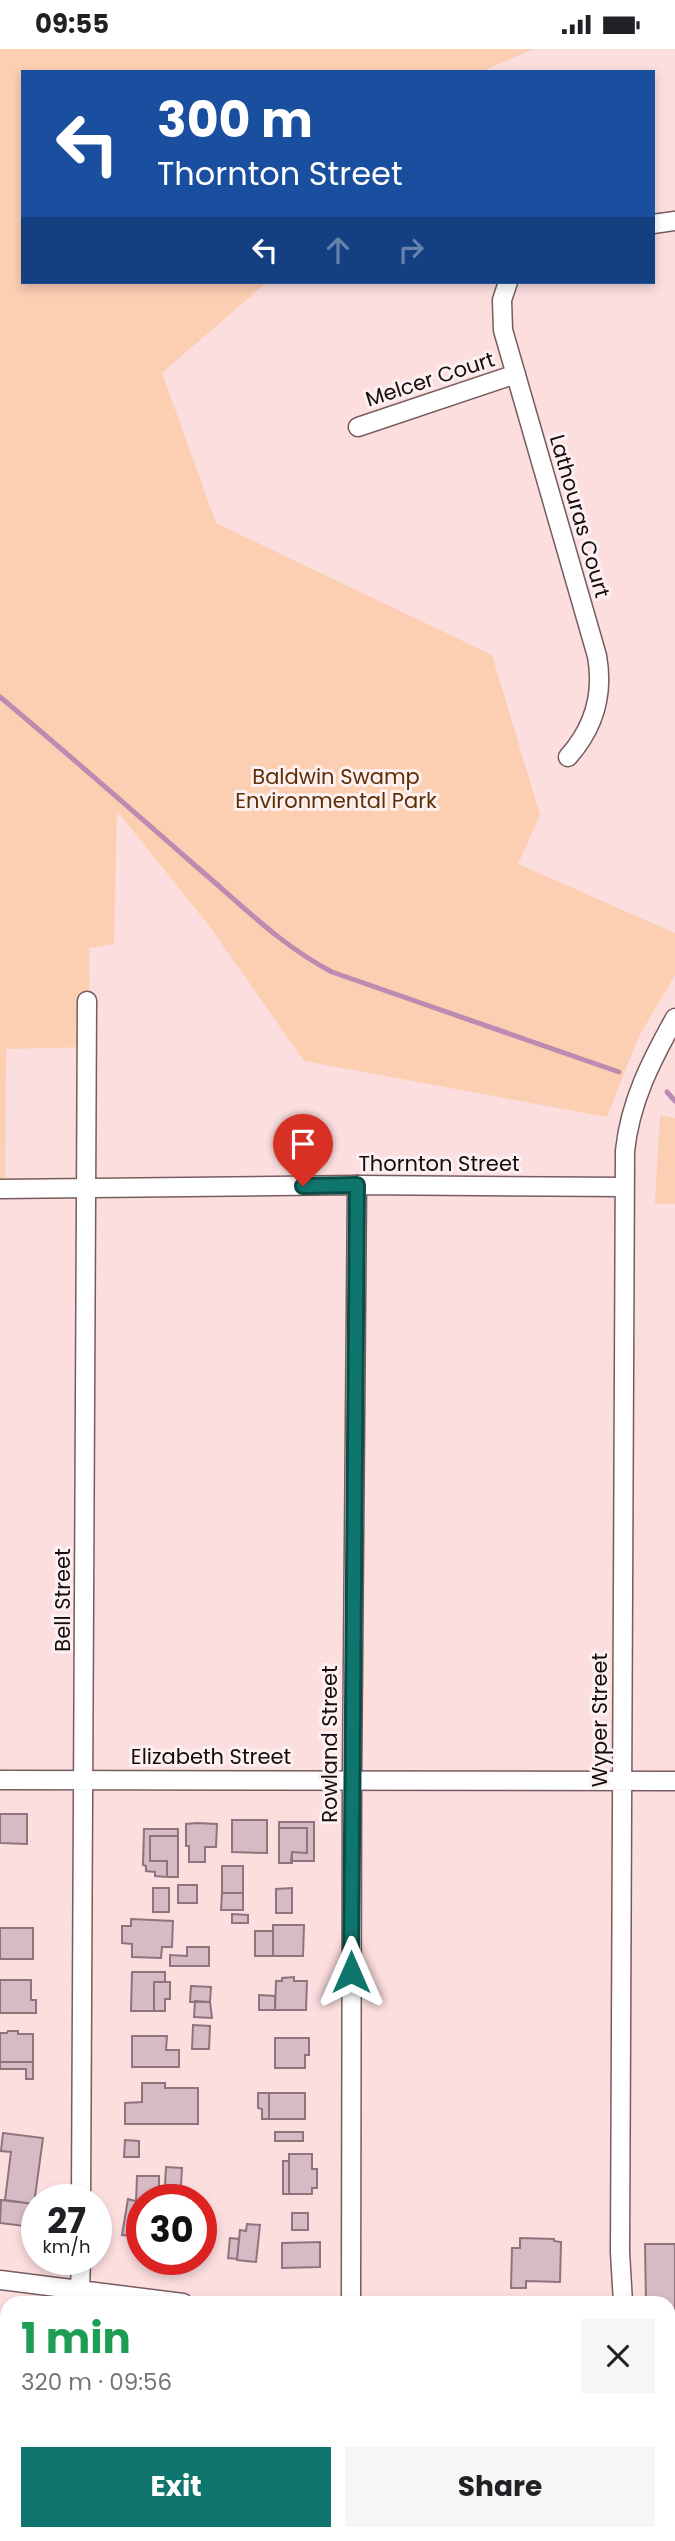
<!DOCTYPE html>
<html lang="en">
<head>
<meta charset="utf-8">
<style>
  body { margin:0; font-family:Poppins,sans-serif; background:#f6f6f6; color:#202124; height:100vh; display:flex; flex-direction:column; font-size:26px; white-space:nowrap }
  * { box-sizing:border-box; margin:0 }
  p { font-size:23px; color:#757577 }
  .icon { flex:none; width:38px; height:38px; fill:none; stroke:currentColor; stroke-width:2; stroke-linecap:round; stroke-linejoin:round }
  .map { position:relative; flex:1; overflow:hidden }
  .drawer { position:absolute; left:0px; top:2247px; width:676px; height:245px; display:flex; flex-direction:column; background:#fff; border-radius:21px 21px 0 0; box-shadow:0 4px 10px #0003 }
  .drawer>* { flex:none }
  .hud { position:absolute; left:21px; top:21px; width:634px; height:214px; border-radius:0px; box-shadow:0 4px 10px #0003; background:#1a4fa0; color:#fff; overflow:hidden }
  .speed { position:absolute; left:21px; top:2135px; display:flex; gap:14px; font-size:35px; font-weight:700; text-align:center }
  .speed>* { display:grid; place-content:center; width:91px; height:91px; border-radius:50%; background:#fff; box-shadow:0 4px 10px #0003; line-height:1 }
  .speed small { font-size:18px; font-weight:400 }
  .speed .limit { border:10px solid #d22; background:#fff; color:#111 }
  .pin { position:absolute; display:grid; place-items:center; width:60px; height:60px; color:#fff; margin:-72px -30px; border-radius:50% 50% 50% 0; rotate:-45deg; box-shadow:0 0 7px #0007 }
  .pin .icon { rotate:45deg }
  .me { position:absolute; width:77px; margin:-38px; rotate:0deg; stroke-linejoin:round; filter:drop-shadow(0 0 5px #0008) }
  .turn { display:flex; align-items:center; gap:24px; height:147px; padding:0 21px; font-size:32px }
  .turn .icon { width:91px; height:91px; stroke-width:2.5 }
  .turn b { display:block; font-size:49px; line-height:60px }
  .lanes { display:flex; align-items:center; height:66px; padding:0 21px; background:#0003; justify-content:center; gap:35px; direction:ltr }
  .lanes .off { opacity:.35 }
  .round { display:grid; place-items:center; flex:none; width:74px; height:74px; border-radius:0px; background:#f6f6f6 }
  .headline { display:flex; align-items:center; justify-content:space-between; height:119px; padding:0 21px }
  h1 { font-size:42px; font-weight:700; line-height:52px; color:#1e9e55 }
  .primary-button { display:flex; gap:14px; margin-top:auto; padding:14px 21px }
  .primary-button a { flex:1; height:80px; border-radius:0px; background:#0f766e; color:#fff; font-size:28px; font-weight:700; line-height:80px; text-align:center }
  .primary-button a+a { background:#f6f6f6; color:#202124 }
  .status { display:flex; justify-content:space-between; align-items:center; height:49px; padding:0 35px; background:#fff; direction:ltr }
  .status svg { height:19px; fill:currentColor }
  .map>svg:first-child { display:block }
  .green { fill:#fcceb2 }
  .lines { fill:none; stroke-linecap:round; stroke-linejoin:round }
  .stream { stroke:#bc8bb1; stroke-width:5 }
  .building { fill:#d6bbc5; stroke:#8d747d; stroke-width:2 }
  .minor-casing { stroke:#765c5e; stroke-width:21 }
  .tertiary-casing { stroke:#765c5e; stroke-width:26 }
  .minor { stroke:#fff; stroke-width:18 }
  .tertiary { stroke:#fff; stroke-width:23 }
  .route-casing { stroke:#0a4d48; stroke-width:18 }
  .route { stroke:#0f766e; stroke-width:12 }
  .labels { text-anchor:middle; dominant-baseline:central; stroke-width:6; stroke-linejoin:round; paint-order:stroke }
  .street-label { font-size:21px; fill:#160c0d; stroke:#fcf0f1 }
  .park-label { font-size:21px; fill:#5f2e04; stroke:#fcf0f1 }
</style>
</head>
<body>
<div class="status"><b>09:55</b><svg viewBox="0 0 49 12"><path d="M0 12V9h3v3zM5 12V6h3v6zM10 12V3h3v9zM15 12V0h3v12zM26 1h20v11H26zM47 4h2v5h-2z"/></svg></div>
<div class="map">
<svg width="675" height="2492" viewBox="0 0 675 2492">
  <rect width="100%" height="100%" fill="#fcdedf"/>
  <path class="green" d="M0,0H534L480,23H23V233H267L162,324L216,474L492,606L540,766L518,815L675,884V926L638,989L607,1068L304,1012L210,878L117,762L114,895L89,899L90,998L6,1000L5,1141H0Z
    M660,1066L675,1069V1155H655Z"/>
  <g class="lines">
    <path class="stream" d="M0,648C67,704 132,761 198,819C243,857 279,895 332,923L619,1023
      M667,1043L675,1052"/>
  </g>
  <path class="building" d="M0,1765H27V1795L0,1794Z
    M232,1771H267V1804L232,1803Z
    M279,1773H314V1812H291L292,1803L307,1804V1779H279Z
    M197,1774L217,1775L216,1798H205V1813H189V1797H186V1775Z
    M279,1779H307V1804L292,1803V1814H279Z
    M144,1780H178V1787H150V1812H167V1828L155,1827V1823L146,1822V1817L143,1816Z
    M150,1787H178V1828H167V1812H150Z
    M222,1817H243V1844H222Z
    M178,1836H197V1854H178Z
    M153,1839H169V1863H153Z
    M292,1839V1864H276V1840Z
    M222,1844H243V1861H221Z
    M232,1865L248,1866V1874H232Z
    M131,1870L173,1872L172,1898H162L161,1909L132,1908V1895L122,1894V1877H131Z
    M273,1876H304L303,1907H273Z
    M0,1879H33V1910H0Z
    M255,1882H273V1907H255Z
    M187,1898H209V1917H170V1906L187,1907Z
    M132,1923H165V1933H154V1962H131Z
    M294,1928V1932H307L306,1961H275L276,1932H282V1929Z
    M0,1931H31V1951H36V1964H0Z
    M154,1933H170V1950H165V1962H154Z
    M191,1937L211,1938L210,1953H190Z
    M259,1946L275,1947V1961H259Z
    M195,1952L210,1953L212,1969L194,1968Z
    M193,1976L210,1977L209,2000H192Z
    M8,1982H18V1985H33V2013H0V1984H7Z
    M132,1987H167L166,2001H179V2018H132Z
    M275,1989H309V2006H305V2019H275Z
    M0,2013H33V2030H26V2020H0Z
    M142,2034H165V2039H198V2075H125V2054L142,2053Z
    M258,2044H269V2070H262V2060L258,2059Z
    M269,2044H305V2070H269Z
    M275,2083H303V2092H275Z
    M3,2084L43,2089L34,2155L5,2151L11,2103L1,2102Z
    M125,2091L139,2092V2108H124Z
    M289,2105H312V2120H317V2139H312V2145H289Z
    M283,2112H289V2145H283Z
    M166,2118L182,2119L181,2137L165,2136Z
    M137,2127H159V2151H142V2154H136Z
    M128,2150L142,2154V2188L122,2186Z
    M1,2151L34,2155L32,2178L0,2174Z
    M292,2164H308V2181H292Z
    M201,2170L209,2171L204,2202H201Z
    M247,2175L260,2176L256,2213L237,2211L240,2181L246,2182Z
    M230,2189L239,2190L237,2210L228,2209Z
    M520,2189L554,2190V2192L561,2193L560,2233L526,2232V2239H511L512,2199H520Z
    M320,2193V2218L282,2219V2194Z
    M645,2195H675V2280L668,2279V2254H646Z
    M668,2392L675,2393L674,2438H668Z
    M7,2440V2481L0,2486V2444Z
    M36,2485H91L92,2486L83,2492H25Z
    M464,2485L469,2492H420L416,2486Z"/>
  <g class="lines">
    <g class="minor-casing">
      <path id="minor" d="M653,175L675,172
        M508,233L502,251L503,281L597,607C604,646 594,679 568,708
        M358,378L516,325
        M0,1140L357,1136L625,1138
        M0,1731L675,1732
        M81,2151L87,952
        M0,2231L183,2254
        M80,2241L81,2210
        M351,2254L352,1730L357,1136
        M623,2254L620,2203L625,1102C630,1053 651,1012 675,969
        M561,2492L562,2485"/>
    </g>
    <g class="tertiary-casing">
      <path id="tertiary" d="M668,2319L675,2321
        M312,2492L323,2485"/>
    </g>
    <use href="#minor" class="minor"/>
    <use href="#tertiary" class="tertiary"/>
  </g>
  <g class="lines">
    <g class="route-casing">
      <path id="route" d="M303,1137L357,1136L351,1923"/>
    </g>
    <use href="#route" class="route"/>
  </g>
  <g class="labels">
    <g class="street-label">
      <text transform="translate(430 330) rotate(-18)">Melcer Court</text>
      <text transform="translate(580 467) rotate(74)">Lathouras Court</text>
      <text x="439" y="1114">Thornton Street</text>
      <text transform="translate(62 1551) rotate(-90)">Bell Street</text>
      <text transform="translate(599 1671) rotate(-90)">Wyper Street</text>
      <text transform="translate(329 1695) rotate(-90)">Rowland Street</text>
      <text x="211" y="1707">Elizabeth Street</text>
    </g>
    <g class="park-label">
      <text x="336" y="727">Baldwin Swamp<tspan x="336" dy="24">Environmental Park</tspan></text>
    </g>
  </g>
</svg>
<div class="speed"><div>27<small>km/h</small></div><div class="limit">30</div></div>
<div class="pin" style="left:303px;top:1137px;background:#d93025"><svg class="icon" aria-label="arrive" viewBox="0 0 24 24"><path d="M6 21V4h12l-3 4 3 4H6"/></svg></div>
<svg class="me" style="left:351px;top:1923px" viewBox="-20 -20 40 40"><path d="M0-17L14 15 0 8-14 15z" fill="#0f766e" stroke="#fff" stroke-width="4"/></svg>
<div class="hud">
<div class="turn"><svg class="icon" aria-label="left" viewBox="0 0 24 24"><path d="M17 20v-9H6M10 6l-5 5 5 5"/></svg><div><b>300 m</b>Thornton Street</div></div>
<div class="lanes"><svg class="icon" aria-label="left" viewBox="0 0 24 24"><path d="M17 20v-9H6M10 6l-5 5 5 5"/></svg><svg class="icon off" aria-label="ahead" viewBox="0 0 24 24"><path d="M12 20V5M6 11l6-6 6 6"/></svg><svg class="icon off" aria-label="right" viewBox="0 0 24 24"><path d="M7 20v-9h11M14 6l5 5-5 5"/></svg></div>
</div>
<section class="drawer">
<div class="headline"><div><h1>1 min</h1><p>320 m · 09:56</p></div><a class="round"><svg class="icon" aria-label="close" viewBox="0 0 24 24"><path d="M6 6l12 12M18 6L6 18"/></svg></a></div>
<div class="primary-button"><a>Exit</a><a>Share</a></div>
</section>
</div>
</body>
</html>
